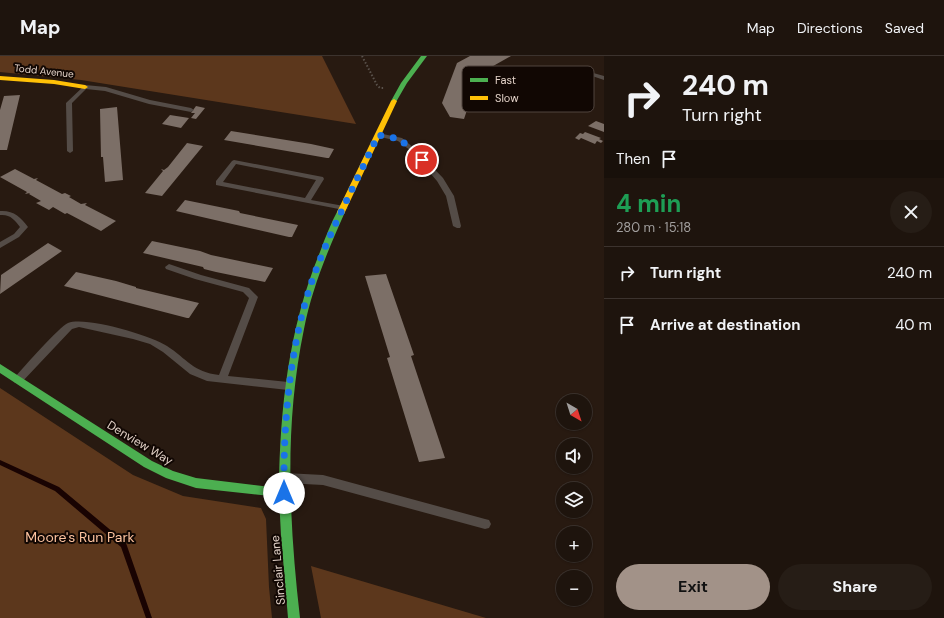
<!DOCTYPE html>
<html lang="en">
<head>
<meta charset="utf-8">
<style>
  body { margin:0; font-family:"DM Sans",sans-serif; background:#261d16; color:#f1f3f6; height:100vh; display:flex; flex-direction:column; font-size:15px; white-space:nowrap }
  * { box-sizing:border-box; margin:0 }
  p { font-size:13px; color:#a19e9d }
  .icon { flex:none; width:22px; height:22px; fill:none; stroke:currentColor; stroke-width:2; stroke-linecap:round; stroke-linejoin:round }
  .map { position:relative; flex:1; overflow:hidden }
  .details { display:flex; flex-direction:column; background:#1e140d; width:340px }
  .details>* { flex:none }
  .banner { background:#1e140d; color:#f1f3f6; overflow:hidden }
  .needle { width:26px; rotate:141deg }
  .fabs { position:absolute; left:556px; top:338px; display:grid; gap:8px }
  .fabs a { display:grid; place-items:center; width:36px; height:36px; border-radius:50%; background:#1e140d; box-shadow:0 1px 3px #0004,0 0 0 1px #3c332e; font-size:20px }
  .pin { position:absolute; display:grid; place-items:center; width:34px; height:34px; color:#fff; margin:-17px; border:2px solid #fff; border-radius:50%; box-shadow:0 1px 4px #0007 }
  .me { position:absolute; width:44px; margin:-22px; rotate:0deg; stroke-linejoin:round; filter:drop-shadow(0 0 3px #0008) }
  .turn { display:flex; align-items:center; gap:14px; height:84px; padding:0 12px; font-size:18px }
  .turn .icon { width:52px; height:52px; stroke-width:2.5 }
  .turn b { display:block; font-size:28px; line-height:34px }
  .then { display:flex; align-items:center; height:38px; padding:0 12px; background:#0003; gap:8px; font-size:15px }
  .round { display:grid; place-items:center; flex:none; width:42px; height:42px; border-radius:21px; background:#261d16 }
  .summary { display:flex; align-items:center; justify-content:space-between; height:68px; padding:0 12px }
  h1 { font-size:24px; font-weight:700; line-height:30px; color:#1e9e55 }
  .primary-button { display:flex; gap:8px; margin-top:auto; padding:8px 12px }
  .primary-button a { flex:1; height:46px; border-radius:24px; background:#a29288; color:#111; font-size:16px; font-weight:700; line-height:46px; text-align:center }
  .primary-button a+a { background:#261d16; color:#f1f3f6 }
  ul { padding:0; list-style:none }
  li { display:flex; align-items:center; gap:12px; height:52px; padding:0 12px; border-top:1px solid #3c332e }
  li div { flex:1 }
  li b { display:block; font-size:15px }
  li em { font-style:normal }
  header { display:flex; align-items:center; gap:24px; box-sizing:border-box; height:56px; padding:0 20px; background:#1e140d; border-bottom:1px solid #3c332e }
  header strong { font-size:19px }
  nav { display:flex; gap:22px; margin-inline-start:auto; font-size:14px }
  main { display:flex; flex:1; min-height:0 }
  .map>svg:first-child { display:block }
  .green { fill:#5c371c }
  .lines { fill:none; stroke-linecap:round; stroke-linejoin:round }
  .stream { fill:#190302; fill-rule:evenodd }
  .building { fill:#7c6f67 }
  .path { stroke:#5a524c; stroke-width:2; stroke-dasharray:1.5 2; stroke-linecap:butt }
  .lane { fill:#544c47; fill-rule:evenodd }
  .fast { fill:#4caf50; fill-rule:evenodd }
  .slow { fill:#ffc107; fill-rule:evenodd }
  .route { stroke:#1a73e8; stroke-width:7; stroke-dasharray:0 12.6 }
  .labels { text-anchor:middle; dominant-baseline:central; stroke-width:4; stroke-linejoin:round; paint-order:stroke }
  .far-street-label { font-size:10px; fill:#e3d2c8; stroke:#110703 }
  .street-label { font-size:12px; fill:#e3d2c8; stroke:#110703 }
  .near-park-label { font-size:14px; fill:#fdc39f; stroke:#110703 }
  .key { fill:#110703; stroke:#50443e; stroke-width:1 }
  .key-label { font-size:11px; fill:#e3d2c8 }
</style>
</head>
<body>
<header>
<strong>Map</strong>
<nav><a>Map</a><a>Directions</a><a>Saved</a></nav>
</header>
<main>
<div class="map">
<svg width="604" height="562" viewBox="0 0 604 562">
  <rect width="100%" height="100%" fill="#281a11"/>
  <path class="green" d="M0,0H322L356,68L81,24L0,16Z
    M0,332L133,419L183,440L261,452L266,463L269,531L272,562H0Z
    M311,510L486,562H321Z"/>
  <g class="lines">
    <path class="stream" d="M0,404L59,431L126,487L152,562H146L121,491L55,435L0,409Z"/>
  </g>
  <path class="building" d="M470,0H511L479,18L464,63L450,61L442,47L457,7Z
    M20,39L7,94H0V54L4,40Z
    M196,50L205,52L196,63L191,62L195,57H191Z
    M117,51L123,124L105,126L103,101H101L100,53Z
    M170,59L189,62L181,72L162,68Z
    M596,65L604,68V76L588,70Z
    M231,75L311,88L334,93L329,102H327L224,84Z
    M585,76L601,82L599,83L603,85L601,87L597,85L595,88L581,82L579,84L575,82L580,77L583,78Z
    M187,87L203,90L162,140L145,137L163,115L161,113L164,114L168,111Z
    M15,113L34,123L38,122L36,124L62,138L65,137L71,140L69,141L81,148L87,147L85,149L116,165L101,175L67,157L65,158L53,151L49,154L36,147L41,145L29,138L30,137L25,138L27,136L0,121Z
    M185,144L239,155L240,157L298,169L292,181H289L176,155Z
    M152,185L200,195L211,199L273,212L265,226L216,216L204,213L203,211L143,197Z
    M48,187L62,195L0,238L1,219Z
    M76,216L116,225L136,231V232L199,247L189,262H187L64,230Z
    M386,218L414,299L411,300L445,402L419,406L387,302L390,301L365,220Z"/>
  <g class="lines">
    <path class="path" d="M362,0L377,29L380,32H384"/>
    <path class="lane" d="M565,12C578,13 591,16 604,20V24C588,19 572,13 555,18C548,20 529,31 524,28L546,17Z
      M85,29L106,31L150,44L191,52L194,54L191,56L149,48L105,35L86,33L72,47L73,95L70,97L67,95L66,47Z
      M378,77L402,82L415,93L443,122L454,140L461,170L460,172H457L453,170L446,140L437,125L411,95L398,85L376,80L375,79Z
      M234,104L323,121L324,123L311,144L344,150L348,152L344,154L216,129V125L232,105ZM236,108L316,124L305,142L223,126Z
      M0,155C13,154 21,161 28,171L19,181L0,192V186L14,178L20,171C15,164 10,158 0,159Z
      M169,208L201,219L249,232L258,241L228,320L288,326L291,327L293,330L291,333L288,334L207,325L190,318L163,296L150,288L133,283L79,271L72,273L21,327H15L13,324L15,321C23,312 60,270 68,267C85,260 150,279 167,290C187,303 193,316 219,319L249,242L243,236L195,223L166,213L165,211Z
      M285,417L323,419L485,463L489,464L491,468L489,472L485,473L323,429L285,427L281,425L280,422L281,419Z"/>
    <path class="fast" d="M421,0H427L407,27L396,46H392L391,45L401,27Z
      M338,154H344L345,156C328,194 312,232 304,273C284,369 289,465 300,562H288L281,479L279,441L196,432L166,422L144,411L0,317V308L152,405L173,415L196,422L279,432C280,351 289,271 320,196C325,182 331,167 338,154Z"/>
    <path class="slow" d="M0,20L54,24L85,29L88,31L85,33L54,28L0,24Z
      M394,43L397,45L345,156L344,158H338L337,156L391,45Z"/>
  </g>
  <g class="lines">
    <path class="route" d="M284,437C283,368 290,289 312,225C330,174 356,127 378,79L400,83L422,104"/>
  </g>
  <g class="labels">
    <g class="far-street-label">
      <text transform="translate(44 15) rotate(6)">Todd Avenue</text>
    </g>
    <g class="street-label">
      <text transform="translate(140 387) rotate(31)">Denview Way</text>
      <text transform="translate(278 514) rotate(-95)">Sinclair Lane</text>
    </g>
    <g class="near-park-label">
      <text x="80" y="481">Moore's Run Park</text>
    </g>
  </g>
  <rect x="462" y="10" width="132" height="46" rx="6" class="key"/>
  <rect x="470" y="22" width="18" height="4" fill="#4caf50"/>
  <rect x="470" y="40" width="18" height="4" fill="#ffc107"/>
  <g class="key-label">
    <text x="495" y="28">Fast</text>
    <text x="495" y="46">Slow</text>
  </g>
</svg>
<div class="fabs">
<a><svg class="needle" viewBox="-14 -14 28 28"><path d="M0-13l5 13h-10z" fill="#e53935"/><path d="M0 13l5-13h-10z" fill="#a19e9d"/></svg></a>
<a><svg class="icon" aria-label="sound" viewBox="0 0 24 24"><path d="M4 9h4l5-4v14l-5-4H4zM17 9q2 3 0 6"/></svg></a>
<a><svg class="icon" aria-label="layers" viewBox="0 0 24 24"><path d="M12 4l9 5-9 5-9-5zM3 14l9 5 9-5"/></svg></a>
<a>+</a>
<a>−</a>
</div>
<div class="pin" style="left:422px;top:104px;background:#d93025"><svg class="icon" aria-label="arrive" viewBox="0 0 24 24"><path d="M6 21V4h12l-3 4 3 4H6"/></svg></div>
<svg class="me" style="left:284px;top:437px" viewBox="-20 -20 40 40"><circle r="19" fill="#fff"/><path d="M0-13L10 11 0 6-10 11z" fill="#1a73e8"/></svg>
</div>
<section class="details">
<div class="banner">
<div class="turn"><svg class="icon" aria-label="right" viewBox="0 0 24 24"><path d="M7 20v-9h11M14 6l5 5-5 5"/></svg><div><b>240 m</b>Turn right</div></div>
<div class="then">Then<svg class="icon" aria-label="arrive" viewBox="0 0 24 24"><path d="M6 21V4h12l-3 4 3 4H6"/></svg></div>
</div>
<div class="summary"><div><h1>4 min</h1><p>280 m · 15:18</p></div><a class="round"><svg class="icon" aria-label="close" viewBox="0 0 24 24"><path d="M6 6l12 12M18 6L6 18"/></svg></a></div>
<ul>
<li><svg class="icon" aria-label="right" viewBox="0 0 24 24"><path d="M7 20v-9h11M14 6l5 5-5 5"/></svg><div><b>Turn right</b></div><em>240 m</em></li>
<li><svg class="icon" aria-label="arrive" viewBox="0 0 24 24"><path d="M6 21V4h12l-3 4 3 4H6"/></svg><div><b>Arrive at destination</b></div><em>40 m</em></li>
</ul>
<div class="primary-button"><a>Exit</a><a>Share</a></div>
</section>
</main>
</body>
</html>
